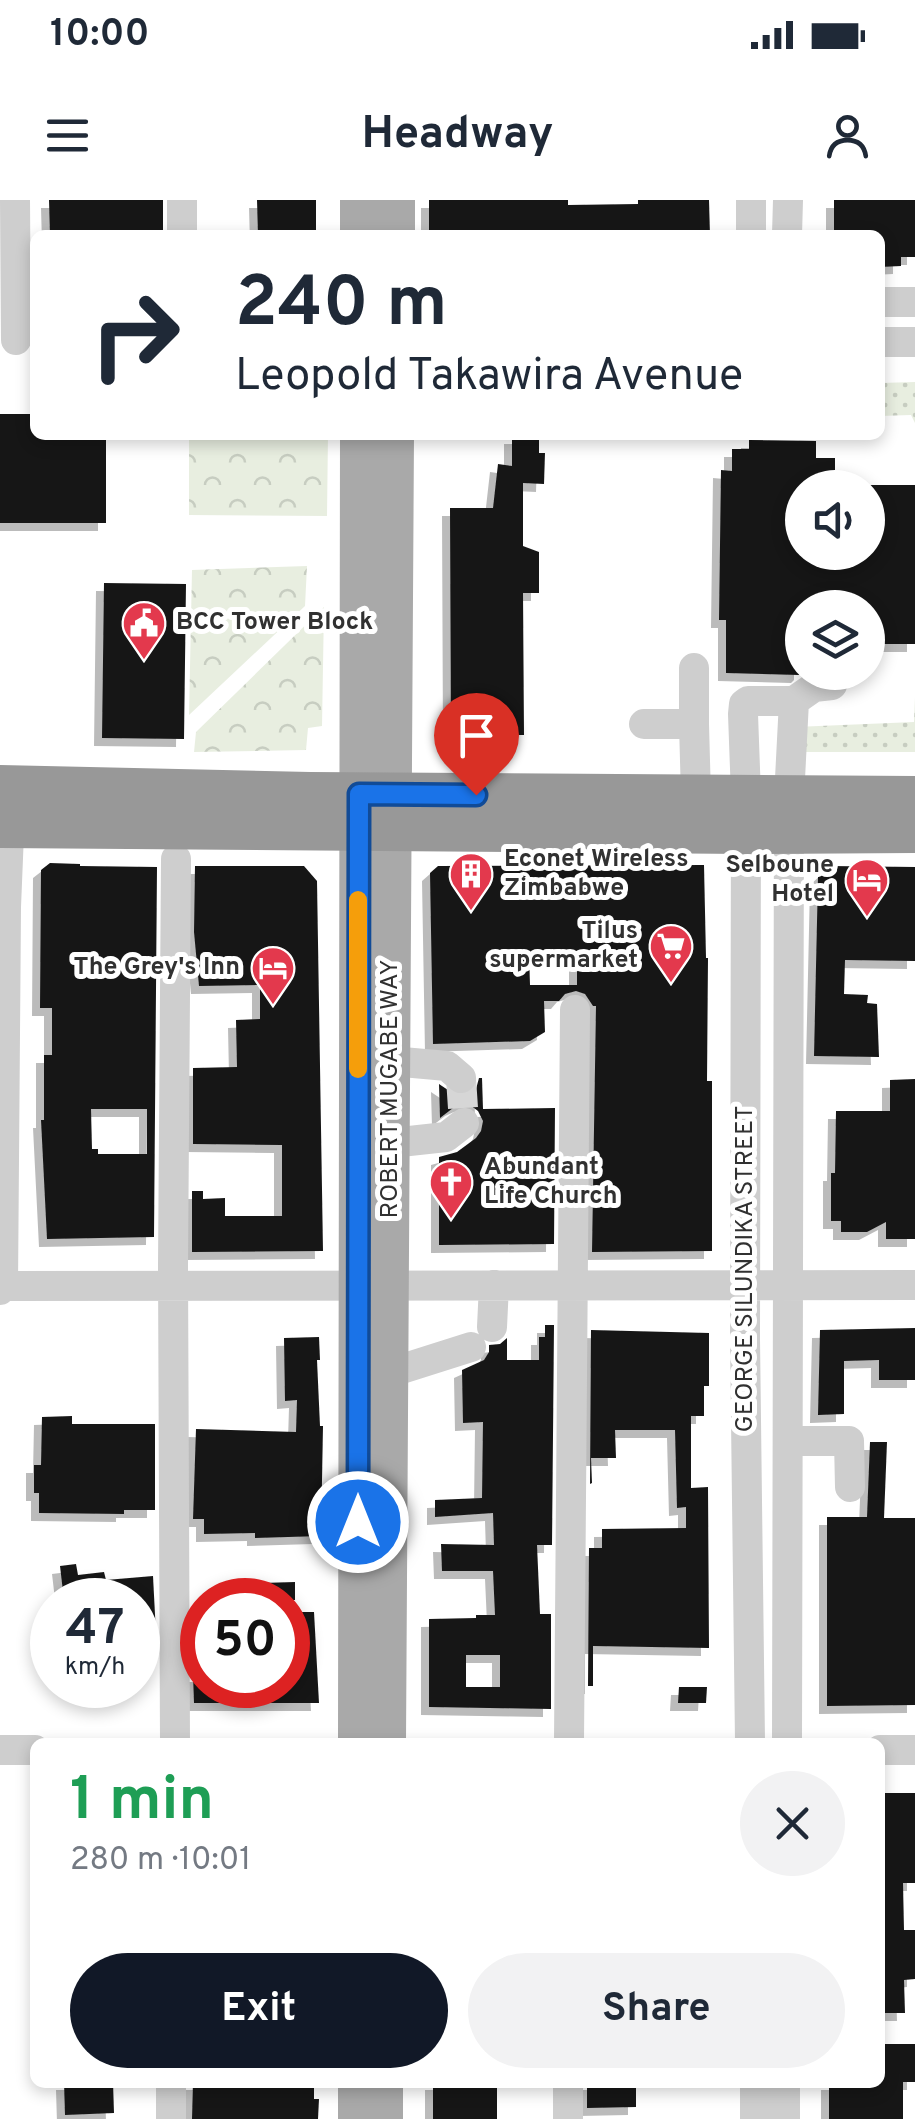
<!DOCTYPE html>
<html lang="en">
<head>
<meta charset="utf-8">
<style>
  body { margin:0; font-family:Overpass,sans-serif; background:#f2f2f3; color:#1f2937; height:100vh; display:flex; flex-direction:column; font-size:38px; white-space:nowrap }
  * { box-sizing:border-box; margin:0 }
  p { font-size:32px; color:#747a83 }
  .icon { flex:none; width:55px; height:55px; fill:none; stroke:currentColor; stroke-width:2; stroke-linecap:round; stroke-linejoin:round }
  .map { position:relative; flex:1; overflow:hidden }
  .drawer { position:absolute; left:30px; top:1538px; width:855px; height:350px; display:flex; flex-direction:column; background:#fff; border-radius:15px; box-shadow:0 5px 15px #0003 }
  .drawer>* { flex:none }
  .hud { position:absolute; left:30px; top:30px; width:855px; height:210px; border-radius:15px; box-shadow:0 5px 15px #0003; background:#fff; color:#1f2937; overflow:hidden }
  .tools { position:absolute; left:785px; top:270px; display:grid; gap:20px }
  .tools a { display:grid; place-items:center; width:100px; height:100px; border-radius:50%; background:#fff; box-shadow:0 5px 15px #0003; font-size:50px }
  .speed { position:absolute; left:30px; top:1378px; display:flex; gap:20px; font-size:50px; font-weight:700; text-align:center }
  .speed>* { display:grid; place-content:center; width:130px; height:130px; border-radius:50%; background:#fff; box-shadow:0 5px 15px #0003; line-height:1 }
  .speed small { font-size:25px; font-weight:400 }
  .speed .limit { border:15px solid #d22; background:#fff; color:#111 }
  .pin { position:absolute; display:grid; place-items:center; width:85px; height:85px; color:#fff; margin:-102px -42px; border-radius:50% 50% 50% 0; rotate:-45deg; box-shadow:0 0 10px #0007 }
  .pin .icon { rotate:45deg }
  .me { position:absolute; width:110px; margin:-55px; rotate:0deg; stroke-linejoin:round; filter:drop-shadow(0 0 8px #0008) }
  .turn { display:flex; align-items:center; gap:35px; height:210px; padding:0 40px; font-size:45px }
  .turn .icon { width:130px; height:130px; stroke-width:2.5 }
  .turn b { display:block; font-size:70px; line-height:85px }
  .round { display:grid; place-items:center; flex:none; width:105px; height:105px; border-radius:52px; background:#f2f2f3 }
  .overview { display:flex; align-items:center; justify-content:space-between; height:170px; padding:0 40px }
  h1 { font-size:60px; font-weight:700; line-height:75px; color:#1e9e55 }
  .cta { display:flex; gap:20px; margin-top:auto; padding:20px 40px }
  .cta a { flex:1; height:115px; border-radius:60px; background:#111827; color:#fff; font-size:40px; font-weight:700; line-height:115px; text-align:center }
  .cta a+a { background:#f2f2f3; color:#1f2937 }
  .status { display:flex; justify-content:space-between; align-items:center; height:70px; padding:0 50px; background:#fff; direction:ltr }
  .status svg { height:28px; fill:currentColor }
  header { display:flex; justify-content:space-between; align-items:center; height:130px; padding:0 40px; background:#fff; font-size:45px; font-weight:700 }
  .map>svg:first-child { display:block }
  .grass { fill:url(#grass-dots) }
  .park { fill:url(#park-crowns) }
  .building { fill:#181818; fill-rule:evenodd; filter:url(#shadow) }
  .lines { fill:none; stroke-linecap:round; stroke-linejoin:round }
  .minor-tunnel { stroke:#d6d6d6; stroke-width:30; stroke-dasharray:30 15; stroke-linecap:butt }
  .minor { stroke:#cecece; stroke-width:30 }
  .major { stroke:#a9a9a9; stroke-width:38 }
  .highway { stroke:#989898; stroke-width:42 }
  .route-casing { stroke:#114b97; stroke-width:25 }
  .route { stroke:#1a73e8; stroke-width:18 }
  .slow { stroke:#f59e0b; stroke-width:18 }
  .labels { text-anchor:middle; dominant-baseline:central; stroke-width:10; stroke-linejoin:round; paint-order:stroke }
  .poi-label { font-size:25px; font-weight:bold; fill:#313131; stroke:#fff; text-anchor:start }
  .street-label { font-size:25px; fill:#313131; stroke:#fff }
</style>
</head>
<body>
<div class="status"><b>10:00</b><svg viewBox="0 0 49 12"><path d="M0 12V9h3v3zM5 12V6h3v6zM10 12V3h3v9zM15 12V0h3v12zM26 1h20v11H26zM47 4h2v5h-2z"/></svg></div>
<header><svg class="icon" aria-label="menu" viewBox="0 0 24 24"><path d="M4 6h16M4 12h16M4 18h16"/></svg>Headway<svg class="icon" aria-label="person" viewBox="0 0 24 24"><circle cx="12" cy="8" r="4"/><path d="M4 21q1-7 8-7t8 7"/></svg></header>
<div class="map">
<svg width="915" height="1919" viewBox="0 0 915 1919">
  <defs>
    <pattern id="grass-dots" width="8" height="8" patternUnits="userSpaceOnUse" patternTransform="scale(2.5)"><rect width="8" height="8" fill="#e8eee0"/><path d="M2 2h.1M6 6h.1" fill="none" stroke="#c7cdc1" stroke-width="1.8" stroke-linecap="round"/></pattern>
    <pattern id="park-crowns" width="20" height="18" patternUnits="userSpaceOnUse" patternTransform="scale(2.5)"><rect width="20" height="18" fill="#e8eee0"/><path d="M2 6a3 3 0 1 1 6 0M12 15a3 3 0 1 1 6 0" fill="none" stroke="#c7cdc1"/></pattern>
    <filter id="shadow"><feDropShadow dx="-8" dy="8" stdDeviation="0" flood-color="#0004"/></filter>
  </defs>
  <rect width="100%" height="100%" fill="#fff"/>
  <path class="grass" d="M915,182V223L911,215L880,216V183Z
    M915,497V552H796L795,527L914,522Z"/>
  <path class="park" d="M189,235H328L327,316L189,315Z
    M307,366L305,406L189,515L192,370Z
    M324,407L322,526L308,528L306,550L194,552L196,532Z"/>
  <path class="building" d="M49,0H163V35H50Z
    M257,0H316V35H258Z
    M429,0H568V5L638,4V0H709L710,35H429Z
    M834,0H915V57H901V66L880,67V35H834Z
    M0,214H35V235H106V323H0Z
    M512,236H539V253H545L544,284L523,283V346L539,352V393H523L524,535H451L450,308H493L498,264L512,266Z
    M749,240L816,241V258H835V288H802V352H868V285H915V444H868V408H802V472L799,475L726,473V420H719L721,270L732,271V249H749Z
    M104,383L186,384L184,539L102,538Z
    M50,663L80,664V666L157,667L154,1037L47,1039L41,920H44V855H52V808H40L41,670ZM91,909H147V954H98V949H92Z
    M704,665L706,758H708L707,881H712V1051L592,1052L596,806H593L585,794L576,791L565,794L559,801H544L545,832L530,841L433,844L430,673L438,666ZM529,752H577V785H530Z
    M195,666H304L317,681L323,1051L192,1052V991H203V999L225,998V1016H282V945L193,944V868L237,867L236,820L260,819V785L199,786L194,732Z
    M830,666L915,667V761L845,760L844,794L868,795L867,803L877,804L879,857L814,856L818,677Z
    M479,878H482L483,909L555,908L554,1044L439,1045V957L457,952L476,938L481,931L483,921L478,911L470,905L462,904L453,908L440,918L439,884L457,896H466L476,889Z
    M915,879V1039H886V1022L867,1032H841V1021H831V973H835L836,911H890V880Z
    M545,1125H554L552,1345H537L540,1414H551V1509L429,1507V1419L476,1418V1415H495L493,1371H442L441,1344L494,1345L493,1313L435,1317V1300L482,1298L483,1222L463,1223L462,1170L484,1160L489,1152V1145L500,1144L507,1138V1160H539V1137H545ZM466,1455H500V1487H466Z
    M915,1128V1180H879V1160L844,1161V1214L818,1215L820,1130Z
    M591,1130L709,1133V1186H704V1216H691V1288L708,1287L709,1448L593,1446V1486H588L589,1348H602V1329L686,1328V1307L677,1308L675,1230H615L616,1258H591L592,1283L590,1284Z
    M319,1137L320,1160H317L320,1226H323L321,1336L255,1338V1333L204,1334V1319H193L196,1229L296,1232L297,1200L285,1201L284,1138Z
    M72,1216V1224H155V1310H124V1314L39,1313V1293H34V1265H41L42,1217Z
    M870,1242H887L884,1318H915V1505L827,1506V1317H867Z
    M76,1364L78,1375L104,1372L106,1380L153,1376L156,1434H138V1400H64L60,1366Z
    M295,1382V1400H261V1383Z
    M288,1412H314L319,1503H194L193,1474H202V1485H288Z
    M679,1487H707L706,1503H678Z
    M880,1593H915V1683H903L904,1730H915V1779L904,1780L905,1813H880Z
    M880,1844H915V1882H903V1919H829V1882H880Z
    M64,1882H113L114,1913L65,1915Z
    M193,1882H314V1899H319L318,1919H192Z
    M433,1882H497V1919H433Z
    M587,1882H636V1907L587,1908Z"/>
  <g class="lines">
    <path class="minor-tunnel" d="M461,878L464,923"/>
    <path class="minor" d="M15,0L16,140
      M182,35V0
      M751,35V0
      M787,35L788,0
      M880,102H915
      M880,142H915
      M644,524H694V468
      M694,524L696,597
      M391,861L447,866L461,878
      M391,943L446,937L464,923
      M0,1086L915,1085
      M0,1090L3,1086L6,707L10,609
      M492,1127L494,1085
      M389,1173L471,1147
      M789,1241H849L850,1287
      M175,1542L173,1066L176,659
      M569,1542L575,810
      M750,1542L745,1139L746,596L743,514L744,504L748,501H794
      M787,1542L789,598L794,501L814,487L832,485
      M0,1550H35
      M880,1550H915
      M755,1882V1919
      M171,1919V1882
      M568,1919V1882
      M785,1919V1882"/>
    <path class="major" d="M359,0V35
      M396,35V0
      M357,1542L359,235
      M387,1542L395,235
      M357,1919V1882
      M384,1919V1882"/>
    <path class="highway" d="M0,586L310,593L915,597
      M0,627L745,633L915,632"/>
  </g>
  <g class="lines">
    <g class="route-casing">
      <path id="route" d="M358,1322L359,594L476,595"/>
    </g>
    <use href="#route" class="route"/>
    <path class="slow" d="M358,869V700"/>
  </g>
  <defs>
    <g id="civic-pin" transform="scale(2.25)"><path d="M0 17L-7.5 6A9.5 9.5 0 1 1 7.5 6Z" fill="#e3394d" stroke="#fff"/><path d="M-.6-6.5H3V-4.5H.6V-3L4-1V1h2V6H-6V1h2V-1L-.6-3ZM-1.2 2.5V6h2.4V2.5Z" fill="#fff"/></g>
    <g id="building-pin" transform="scale(2.25)"><path d="M0 17L-7.5 6A9.5 9.5 0 1 1 7.5 6Z" fill="#e3394d" stroke="#fff"/><path d="M-4-6H4V6H1V3H-1V6H-4ZM-2.5-4.3h1.7v1.8h-1.7ZM.8-4.3h1.7v1.8H.8ZM-2.5-1h1.7V.8h-1.7ZM.8-1h1.7V.8H.8Z" fill="#fff"/></g>
    <g id="hotel-pin" transform="scale(2.25)"><path d="M0 17L-7.5 6A9.5 9.5 0 1 1 7.5 6Z" fill="#e3394d" stroke="#fff"/><path d="M-6-4.5h1.5V1H6V5H4.5V3h-9V5H-6ZM-4 0a1.8 1.8 0 1 1 3.6 0ZM.5 0V-2.5h3Q6-2.5 6 0Z" fill="#fff"/></g>
    <g id="supermarket-pin" transform="scale(2.25)"><path d="M0 17L-7.5 6A9.5 9.5 0 1 1 7.5 6Z" fill="#e3394d" stroke="#fff"/><path d="M-6-5.5h2.5l.6 2H6L4.5 2H-2.5L-4.4-4H-6ZM-1.5 3.2a1.3 1.3 0 1 0 .1 0ZM3 3.2a1.3 1.3 0 1 0 .1 0Z" fill="#fff"/></g>
    <g id="church-pin" transform="scale(2.25)"><path d="M0 17L-7.5 6A9.5 9.5 0 1 1 7.5 6Z" fill="#e3394d" stroke="#fff"/><path d="M-1.2-6h2.4v3.5h3.3v2.4h-3.3V6h-2.4V-.1h-3.3v-2.4h3.3Z" fill="#fff"/></g>
  </defs>
  <g fill-rule="evenodd">
    <use href="#civic-pin" x="144" y="423"/>
    <use href="#building-pin" x="471" y="674"/>
    <use href="#hotel-pin" x="867" y="680"/>
    <use href="#supermarket-pin" x="671" y="746"/>
    <use href="#hotel-pin" x="273" y="768"/>
    <use href="#church-pin" x="451" y="982"/>
  </g>
  <g class="labels">
    <g class="poi-label">
      <text x="176" y="423">BCC Tower Block</text>
      <text x="504" y="660">Econet Wireless<tspan x="504" dy="29">Zimbabwe</tspan></text>
      <text x="834" y="666" text-anchor="end">Selboune<tspan x="834" dy="29">Hotel</tspan></text>
      <text x="638" y="732" text-anchor="end">Tilus<tspan x="638" dy="29">supermarket</tspan></text>
      <text x="240" y="768" text-anchor="end">The Grey's Inn</text>
      <text x="484" y="968">Abundant<tspan x="484" dy="29">Life Church</tspan></text>
    </g>
    <g class="street-label">
      <text transform="translate(391 889) rotate(-90)">ROBERT MUGABE WAY</text>
      <text transform="translate(746 1069) rotate(-90)">GEORGE SILUNDIKA STREET</text>
    </g>
  </g>
</svg>
<div class="tools">
<a><svg class="icon" aria-label="sound" viewBox="0 0 24 24"><path d="M4 9h4l5-4v14l-5-4H4zM17 9q2 3 0 6"/></svg></a>
<a><svg class="icon" aria-label="layers" viewBox="0 0 24 24"><path d="M12 4l9 5-9 5-9-5zM3 14l9 5 9-5"/></svg></a>
</div>
<div class="speed"><div>47<small>km/h</small></div><div class="limit">50</div></div>
<div class="pin" style="left:476px;top:595px;background:#d93025"><svg class="icon" aria-label="arrive" viewBox="0 0 24 24"><path d="M6 21V4h12l-3 4 3 4H6"/></svg></div>
<svg class="me" style="left:358px;top:1322px" viewBox="-20 -20 40 40"><circle r="17" fill="#1a73e8" stroke="#fff" stroke-width="3"/><path d="M0-11L8 9 0 5-8 9z" fill="#fff"/></svg>
<div class="hud">
<div class="turn"><svg class="icon" aria-label="right" viewBox="0 0 24 24"><path d="M7 20v-9h11M14 6l5 5-5 5"/></svg><div><b>240 m</b>Leopold Takawira Avenue</div></div>
</div>
<section class="drawer">
<div class="overview"><div><h1>1 min</h1><p>280 m · 10:01</p></div><a class="round"><svg class="icon" aria-label="close" viewBox="0 0 24 24"><path d="M6 6l12 12M18 6L6 18"/></svg></a></div>
<div class="cta"><a>Exit</a><a>Share</a></div>
</section>
</div>
</body>
</html>
